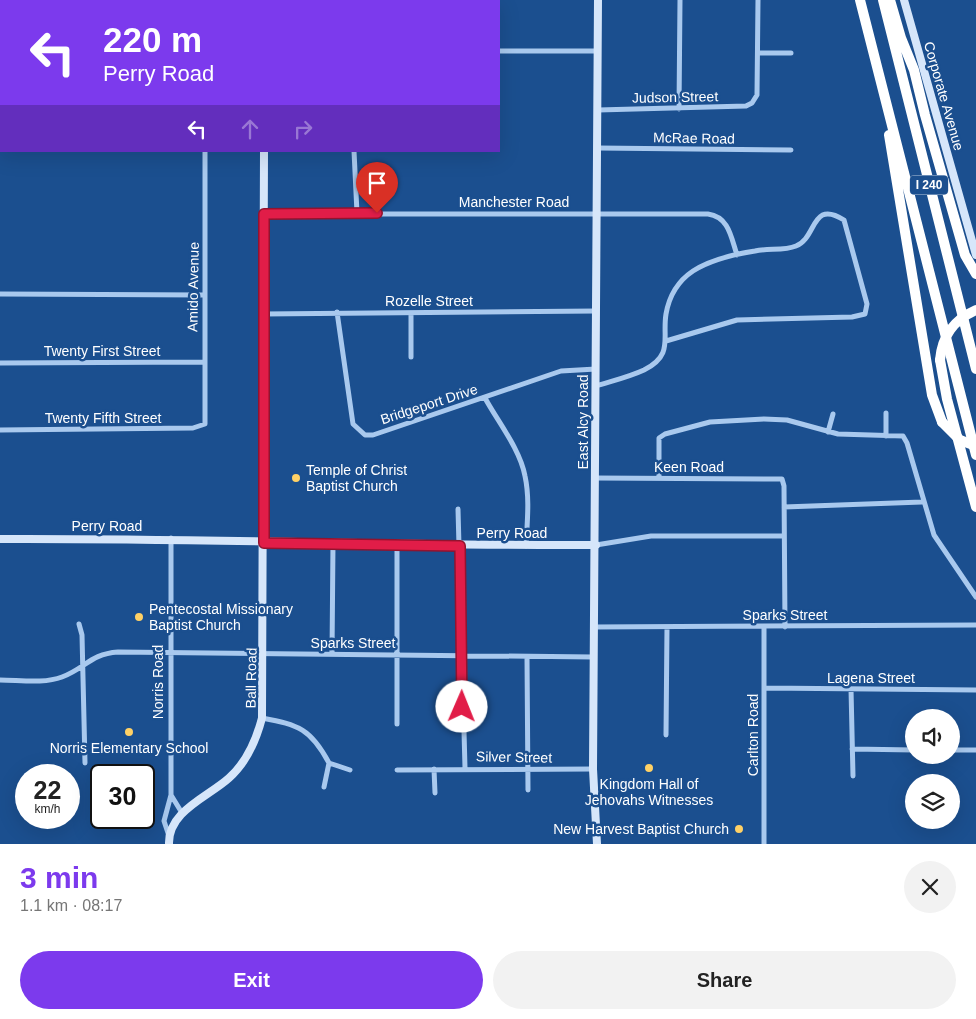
<!DOCTYPE html>
<html lang="en">
<head>
<meta charset="utf-8">
<style>
  body { margin:0; font-family:Arial,sans-serif; background:#f2f2f2; color:#222; height:100vh; display:flex; flex-direction:column; font-size:19px; white-space:nowrap }
  * { box-sizing:border-box; margin:0 }
  p { font-size:16px; color:#767676 }
  .icon { flex:none; width:28px; height:28px; fill:none; stroke:currentColor; stroke-width:2; stroke-linecap:round; stroke-linejoin:round }
  .map { position:relative; height:844px; overflow:hidden }
  .details { display:flex; flex-direction:column; background:#fff; flex:1 }
  .details>* { flex:none }
  .hud { position:absolute; left:0px; top:0px; width:500px; height:152px; box-shadow:0 5px 20px #0002; background:#7c3aed; color:#fff; overflow:hidden }
  .controls { position:absolute; left:905px; top:709px; display:grid; gap:10px }
  .controls a { display:grid; place-items:center; width:55px; height:55px; border-radius:50%; background:#fff; box-shadow:0 5px 20px #0002; font-size:25px }
  .speed { position:absolute; left:15px; top:764px; display:flex; gap:10px; font-size:25px; font-weight:700; text-align:center }
  .speed>* { display:grid; place-content:center; width:65px; height:65px; border-radius:50%; background:#fff; box-shadow:0 5px 20px #0002; line-height:1 }
  .speed small { font-size:12px; font-weight:400 }
  .speed .limit { border:2px solid #111; border-radius:8px; background:#fff; color:#111 }
  .pin { position:absolute; display:grid; place-items:center; width:42px; height:42px; color:#fff; margin:-51px -21px; border-radius:50% 50% 50% 0; rotate:-45deg; box-shadow:0 0 5px #0007 }
  .pin .icon { rotate:45deg }
  .me { position:absolute; width:55px; margin:-28px; rotate:1deg; stroke-linejoin:round; filter:drop-shadow(0 0 4px #0008) }
  .turn { display:flex; align-items:center; gap:18px; height:105px; padding:0 20px; font-size:22px }
  .turn .icon { width:65px; height:65px; stroke-width:2.5 }
  .turn b { display:block; font-size:35px; line-height:42px }
  .lanes { display:flex; align-items:center; height:48px; padding:0 20px; background:#0003; justify-content:center; gap:25px; direction:ltr }
  .lanes .off { opacity:.35 }
  .round { display:grid; place-items:center; flex:none; width:52px; height:52px; border-radius:26px; background:#f2f2f2 }
  .head { display:flex; align-items:center; justify-content:space-between; height:85px; padding:0 20px }
  h1 { font-size:30px; font-weight:700; line-height:38px; color:#7c3aed }
  .primary-button { display:flex; gap:10px; margin-top:auto; padding:10px 20px }
  .primary-button a { flex:1; height:58px; border-radius:30px; background:#7c3aed; color:#fff; font-size:20px; font-weight:700; line-height:58px; text-align:center }
  .primary-button a+a { background:#f2f2f2; color:#222 }
  .map>svg:first-child { display:block }
  .lines { fill:none; stroke-linecap:round; stroke-linejoin:round }
  .street { stroke:#a9c9ee; stroke-width:5 }
  .secondary { stroke:#d6e6fa; stroke-width:8 }
  .highway { stroke:#fff; stroke-width:10 }
  .highway-bridge { stroke:#fff; stroke-width:10 }
  .route-casing { stroke:#92132f; stroke-width:12 }
  .route { stroke:#e11d48; stroke-width:9 }
  .poi-dot { fill:#ffd166; stroke:#1b4f8f; stroke-width:2 }
  .labels { text-anchor:middle; dominant-baseline:central; stroke-width:5; stroke-linejoin:round; paint-order:stroke }
  .shield { fill:#1b4f8f; stroke:#bbcadd; stroke-width:1 }
  .shield-label { font-size:12px; font-weight:bold; fill:#fff }
  .street-label { font-size:14px; fill:#fff; stroke:#1b4f8f }
  .poi-label { font-size:14px; fill:#fff; stroke:#1b4f8f; text-anchor:start }
</style>
</head>
<body>
<div class="map">
<svg width="976" height="844" viewBox="0 0 976 844">
  <rect width="100%" height="100%" fill="#1b4f8f"/>
  <g class="lines">
    <path class="street" d="M61,1V0
      M197,1V0
      M349,1V0
      M419,1V0
      M0,30H1
      M499,51H598
      M758,53H791
      M679,109L680,0
      M598,110L746,106L752,103L757,95L758,0
      M598,148L791,150
      M354,151L357,213
      M264,214H708C729,217 731,237 737,255
      M0,294L204,295
      M337,312L353,424L365,435H373L561,371L596,369
      M263,314L596,311
      M411,357V313
      M0,363L203,362
      M596,386C612,381 629,377 644,370C674,355 662,338 666,314C669,297 678,281 693,271C710,260 736,254 755,251C768,248 784,251 796,246C817,238 811,199 844,220L867,304L865,314L852,317L737,320L666,341
      M485,398C498,422 520,449 525,476C530,499 527,523 526,546
      M886,413V436
      M0,430L193,428L205,424V151
      M828,432L833,414
      M595,478L782,479L784,486L785,627
      M659,478V438L665,434L710,422L764,419L787,420L838,434L903,436L907,443L934,535L976,597
      M784,507L922,502
      M458,509L465,768
      M397,544V724
      M596,545L651,536H784
      M79,624L82,635L85,763
      M594,627L976,625
      M764,627V844
      M332,654L333,543
      M527,657L528,790
      M0,680C19,680 44,684 62,677C86,668 90,654 118,652L593,657
      M765,688L976,690
      M851,689L853,776
      M262,718C299,725 311,729 329,763L324,787
      M666,735L667,627
      M852,749L914,750
      M951,750H976
      M329,763L350,770
      M434,769L435,793
      M397,770L593,769
      M171,795V538
      M169,836L164,821L171,795L182,813"/>
    <path class="secondary" d="M904,0L976,255
      M265,1V0
      M0,539C199,538 397,546 596,545
      M169,844C168,811 208,797 229,778C247,762 256,741 262,718L264,151
      M597,844L593,769L598,0"/>
    <path class="highway" d="M860,0L976,455
      M883,0L976,369
      M890,0L901,38L914,70L925,115L965,255L976,274
      M889,135L932,395L942,422
      M940,360L947,399L976,507"/>
    <path class="highway-bridge" d="M940,360C942,336 953,320 976,310
      M942,422L960,440L976,446"/>
  </g>
  <g class="lines">
    <g class="route-casing">
      <path id="route" d="M377,213L264,214V543L460,546L462,707"/>
    </g>
    <use href="#route" class="route"/>
  </g>
  <g class="poi-dot">
    <circle cx="296" cy="478" r="5"/>
    <circle cx="139" cy="617" r="5"/>
    <circle cx="129" cy="732" r="5"/>
    <circle cx="649" cy="768" r="5"/>
    <circle cx="739" cy="829" r="5"/>
  </g>
  <g class="labels">
    <rect class="shield" x="910" y="175.5" width="38" height="19" rx="4"/>
    <g class="shield-label">
      <text x="929" y="185">I 240</text>
    </g>
    <g class="street-label">
      <text transform="translate(944 96) rotate(74)">Corporate Avenue</text>
      <text transform="translate(675 97) rotate(-1)">Judson Street</text>
      <text transform="translate(694 138) rotate(1)">McRae Road</text>
      <text x="514" y="202">Manchester Road</text>
      <text transform="translate(193 287) rotate(-89)">Amido Avenue</text>
      <text x="429" y="301">Rozelle Street</text>
      <text x="102" y="351">Twenty First Street</text>
      <text transform="translate(429 404) rotate(-18)">Bridgeport Drive</text>
      <text x="103" y="418">Twenty Fifth Street</text>
      <text transform="translate(583 422) rotate(-90)">East Alcy Road</text>
      <text x="689" y="467">Keen Road</text>
      <text x="107" y="526">Perry Road</text>
      <text x="512" y="533">Perry Road</text>
      <text x="785" y="615">Sparks Street</text>
      <text x="353" y="643">Sparks Street</text>
      <text transform="translate(251 678) rotate(-89)">Ball Road</text>
      <text x="871" y="678">Lagena Street</text>
      <text transform="translate(158 682) rotate(-90)">Norris Road</text>
      <text transform="translate(753 735) rotate(-90)">Carlton Road</text>
      <text transform="translate(514 757) rotate(1)">Silver Street</text>
    </g>
    <g class="poi-label">
      <text x="306" y="470">Temple of Christ<tspan x="306" dy="16">Baptist Church</tspan></text>
      <text x="149" y="609">Pentecostal Missionary<tspan x="149" dy="16">Baptist Church</tspan></text>
      <text x="129" y="748" text-anchor="middle">Norris Elementary School</text>
      <text x="649" y="784" text-anchor="middle">Kingdom Hall of<tspan x="649" dy="16">Jehovahs Witnesses</tspan></text>
      <text x="729" y="829" text-anchor="end">New Harvest Baptist Church</text>
    </g>
  </g>
</svg>
<div class="controls">
<a><svg class="icon" aria-label="sound" viewBox="0 0 24 24"><path d="M4 9h4l5-4v14l-5-4H4zM17 9q2 3 0 6"/></svg></a>
<a><svg class="icon" aria-label="layers" viewBox="0 0 24 24"><path d="M12 4l9 5-9 5-9-5zM3 14l9 5 9-5"/></svg></a>
</div>
<div class="speed"><div>22<small>km/h</small></div><div class="limit">30</div></div>
<div class="pin" style="left:377px;top:213px;background:#d93025"><svg class="icon" aria-label="arrive" viewBox="0 0 24 24"><path d="M6 21V4h12l-3 4 3 4H6"/></svg></div>
<svg class="me" style="left:462px;top:707px" viewBox="-20 -20 40 40"><circle r="19" fill="#fff"/><path d="M0-13L10 11 0 6-10 11z" fill="#e11d48"/></svg>
<div class="hud">
<div class="turn"><svg class="icon" aria-label="left" viewBox="0 0 24 24"><path d="M17 20v-9H6M10 6l-5 5 5 5"/></svg><div><b>220 m</b>Perry Road</div></div>
<div class="lanes"><svg class="icon" aria-label="left" viewBox="0 0 24 24"><path d="M17 20v-9H6M10 6l-5 5 5 5"/></svg><svg class="icon off" aria-label="ahead" viewBox="0 0 24 24"><path d="M12 20V5M6 11l6-6 6 6"/></svg><svg class="icon off" aria-label="right" viewBox="0 0 24 24"><path d="M7 20v-9h11M14 6l5 5-5 5"/></svg></div>
</div>
</div>
<section class="details">
<div class="head"><div><h1>3 min</h1><p>1.1 km · 08:17</p></div><a class="round"><svg class="icon" aria-label="close" viewBox="0 0 24 24"><path d="M6 6l12 12M18 6L6 18"/></svg></a></div>
<div class="primary-button"><a>Exit</a><a>Share</a></div>
</section>
</body>
</html>
